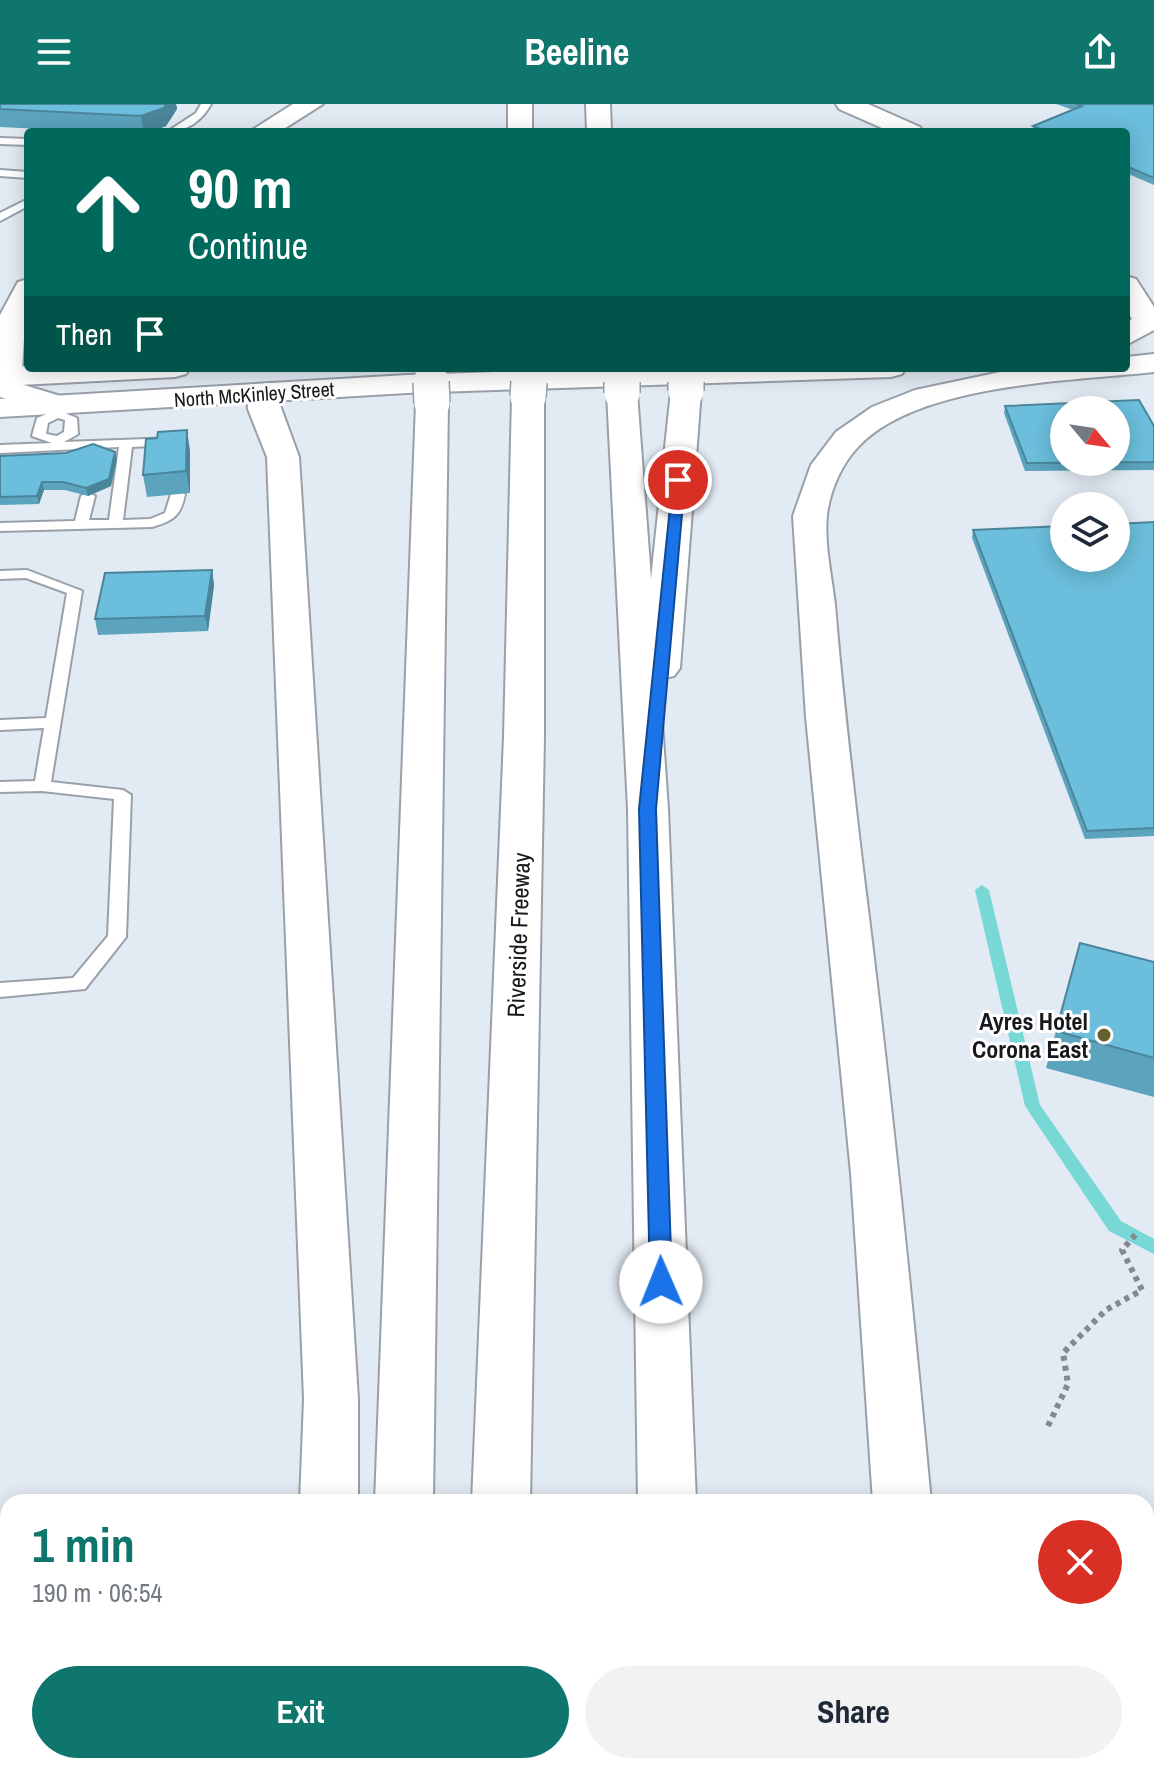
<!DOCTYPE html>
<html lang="en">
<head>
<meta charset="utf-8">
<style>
  body { margin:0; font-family:"Archivo Narrow",sans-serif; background:#f2f2f3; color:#1f2937; height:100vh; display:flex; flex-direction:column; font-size:30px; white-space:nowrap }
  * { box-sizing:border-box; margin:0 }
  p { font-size:26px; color:#747a83 }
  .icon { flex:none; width:44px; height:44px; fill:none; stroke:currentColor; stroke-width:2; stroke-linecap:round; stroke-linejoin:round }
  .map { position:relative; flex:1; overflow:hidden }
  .panel { position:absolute; left:0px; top:1390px; width:1154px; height:280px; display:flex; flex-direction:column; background:#fff; border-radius:24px 24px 0 0; box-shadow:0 4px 20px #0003 }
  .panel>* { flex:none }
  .hud { position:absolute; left:24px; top:24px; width:1106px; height:244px; border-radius:8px; box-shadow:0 4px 20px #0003; background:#00695c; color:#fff; overflow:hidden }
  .needle { width:52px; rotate:119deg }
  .tools { position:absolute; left:1050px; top:292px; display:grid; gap:16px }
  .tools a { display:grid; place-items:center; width:80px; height:80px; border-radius:50%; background:#fff; box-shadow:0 4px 20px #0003; font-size:40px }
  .pin { position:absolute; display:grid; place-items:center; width:68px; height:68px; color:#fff; margin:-34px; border:4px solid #fff; border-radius:50%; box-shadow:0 2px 8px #0007 }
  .me { position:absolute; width:88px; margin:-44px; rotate:359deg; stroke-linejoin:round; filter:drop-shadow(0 0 6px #0008) }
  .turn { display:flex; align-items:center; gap:28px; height:168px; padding:0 32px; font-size:36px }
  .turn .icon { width:104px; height:104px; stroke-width:2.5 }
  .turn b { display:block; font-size:56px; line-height:68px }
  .then { display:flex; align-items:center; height:76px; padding:0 32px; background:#0003; gap:16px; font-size:30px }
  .round { display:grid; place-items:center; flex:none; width:84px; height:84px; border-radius:42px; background:#f2f2f3 }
  .headline { display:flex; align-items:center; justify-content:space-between; height:136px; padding:0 32px }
  h1 { font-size:48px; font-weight:800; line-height:60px; color:#0f766e }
  .cta { display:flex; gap:16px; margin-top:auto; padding:16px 32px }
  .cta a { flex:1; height:92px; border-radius:48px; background:#0f766e; color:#fff; font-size:32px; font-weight:800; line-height:92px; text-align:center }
  .cta a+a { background:#f2f2f3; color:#1f2937 }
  header { display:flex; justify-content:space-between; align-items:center; height:104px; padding:0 32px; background:#0f766e; color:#fff; font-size:36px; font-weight:800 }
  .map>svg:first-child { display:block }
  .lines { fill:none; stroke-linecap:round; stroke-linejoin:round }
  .stream { fill:#78d8d6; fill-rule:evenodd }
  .lane-casing { stroke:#99a0a9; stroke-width:4 }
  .primary-casing { stroke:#99a0a9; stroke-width:4 }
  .highway-casing { stroke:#99a0a9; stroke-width:4 }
  .path { stroke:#84898f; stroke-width:6; stroke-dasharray:5 5; stroke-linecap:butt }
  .lane { fill:#fff; fill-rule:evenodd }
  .primary { fill:#fff; fill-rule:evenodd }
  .highway { fill:#fff; fill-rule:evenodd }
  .highway-bridge-far1-casing { stroke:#99a0a9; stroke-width:29; stroke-linecap:butt }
  .highway-bridge-casing { stroke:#99a0a9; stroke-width:38; stroke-linecap:butt }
  .highway-bridge-far1 { stroke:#fff; stroke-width:27 }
  .highway-bridge { stroke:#fff; stroke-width:35 }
  .wall { fill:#5ca3bd }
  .shaded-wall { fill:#4b859a }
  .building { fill:#6bbedc; stroke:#4b859a; stroke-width:2; fill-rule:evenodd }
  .route { fill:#1a73e8; stroke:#114b97; stroke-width:2 }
  .poi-dot { fill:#63602d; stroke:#fff; stroke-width:3 }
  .labels { text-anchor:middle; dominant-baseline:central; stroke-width:6; stroke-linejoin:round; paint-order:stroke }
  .far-street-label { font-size:20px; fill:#17191c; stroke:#fff }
  .street-label { font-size:24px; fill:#17191c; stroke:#fff }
  .poi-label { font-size:24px; font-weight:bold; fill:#17191c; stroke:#fff; text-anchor:end }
</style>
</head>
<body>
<header><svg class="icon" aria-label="menu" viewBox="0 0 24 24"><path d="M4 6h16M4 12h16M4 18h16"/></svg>Beeline<svg class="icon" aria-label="share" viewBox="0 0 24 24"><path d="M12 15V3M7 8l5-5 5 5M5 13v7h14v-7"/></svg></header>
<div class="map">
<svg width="1154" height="1670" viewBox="0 0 1154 1670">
  <rect width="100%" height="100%" fill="#e2eaf3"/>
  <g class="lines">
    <path class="stream" d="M982,781L989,786L1040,1001L1121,1117L1154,1135V1150L1109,1127L1025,1002L975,786Z"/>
    <g class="lane-casing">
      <path id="lane" d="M201,0H211C202,17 186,28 167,28L196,9Z
        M0,34L28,35V41L0,40Z
        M0,66L28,68V74L0,72Z
        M28,95V102L0,117V109Z
        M57,306L77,314L78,330L64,338L174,334V340L169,341L132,343L123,416L150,415L165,409L171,390L178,386L185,390C181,412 173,417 152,423L0,427V419L75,417L81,392L88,388L95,392L89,416H109L119,343L0,349V341L52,339L32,332L37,314ZM58,314L65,316L64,328L57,332L46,330L48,319Z
        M27,466L82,487L51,678L123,686L131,691L126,833L85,885L0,893V879L73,874L108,832L114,695L42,687L0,688V678L35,677L44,624L0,626V616L46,614L67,489L26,474L0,475V467Z"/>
    </g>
    <g class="primary-casing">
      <path id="primary" d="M28,262V264H190L186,270L175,273L0,282V264Z
        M613,264H906L902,270L891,273L407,289L0,313V295L407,271Z"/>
    </g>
    <g class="highway-casing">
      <path id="highway" d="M293,0H323L279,28H249Z
        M508,0H532V28H508Z
        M586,0H610L611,28H587Z
        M836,0H868L920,23L923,28H891L839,5Z
        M1126,172L1136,175L1154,203V226L1126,241V219L1132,215L1126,205Z
        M28,175L21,280L70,295L75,302L70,309L59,311L0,293V211L18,178Z
        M1154,250V268C1073,277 917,279 858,343C841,361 830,387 827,411C824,440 832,473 835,501C842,587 852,671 862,757C889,970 911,1184 931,1398H873L851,1069L806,613L793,412L811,361L836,328L872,303L915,286L1019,264H1126V253Z
        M686,278L697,280L701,287L680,564L674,572L659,575L668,705L696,1398H638L628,705L607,289L611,282H633L637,289L651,475L671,287L675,280Z
        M262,280L273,282L299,353L358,1295V1398H300L304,1295L267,353L248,305L247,289L251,282Z
        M528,284L539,286L544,293V633L530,1398H472L504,633L512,293L517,286Z
        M432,290L443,292L448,299L433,1398H375L416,299L421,292Z
        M284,1662H348V1670H284Z
        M456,1662H520L523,1670H459Z
        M643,1662H707V1670H643Z
        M893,1662H957L958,1670H894Z"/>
    </g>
    <path class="path" d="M1048,1322L1068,1280L1063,1249L1106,1206L1142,1186L1122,1146L1136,1130"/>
    <use href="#lane" class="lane"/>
    <use href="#primary" class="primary"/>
    <use href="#highway" class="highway"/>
    <g class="highway-bridge-far1-casing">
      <path id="highway-bridge-far1" d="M431,264V280
        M622,264V280
        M686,264V280
        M528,280L529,264"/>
    </g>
    <g class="highway-bridge-casing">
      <path id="highway-bridge" d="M431,278L432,299
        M622,278V289
        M686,278V287
        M528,293L529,278"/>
    </g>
    <use href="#highway-bridge-far1" class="highway-bridge-far1"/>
    <use href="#highway-bridge" class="highway-bridge"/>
  </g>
  <path class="wall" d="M0,0H176L177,5L166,22L150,28H100L0,23Z
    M1056,0H1154V81L1126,69V28H1032L1033,22L1073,6Z
    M1005,302L1154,322V366L1025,367L1004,309Z
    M187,326L190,348V389L147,393L143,371L157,334Z
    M115,348L117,355L111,382L88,392L65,386H44L39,400L0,401V352Z
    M1154,418V732L1085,735L972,434L973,426Z
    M212,466L214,481L208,527L98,531L95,515Z
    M1080,839L1154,858V993L1046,964Z"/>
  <path class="shaded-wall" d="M166,0H176L177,5L166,22L150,28H144L141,12Z
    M187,326L190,348V389L186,367Z
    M115,348L117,355L111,382L88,392L86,384Z
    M42,378L44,386L39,400L37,392Z
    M212,466L214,481L208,527L205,512Z"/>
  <path class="building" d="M0,0H166L164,4L141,12L0,5Z
    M1076,0H1154V74L1126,62V28H1048L1033,22L1082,2Z
    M1139,296L1154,322V358L1027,359L1005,302ZM1064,306H1116V358H1064Z
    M187,326L186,367L143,371L146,335L157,334L158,328Z
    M93,340L115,348L109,375L86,384L63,378H42L37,392L0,393V352L66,349Z
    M1154,418V724L1087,727L973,426L1064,422V454H1116V420Z
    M212,466L205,512L95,515L105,469Z
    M1080,839L1154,858V954L1056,927Z"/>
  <path class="route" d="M673,374L685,376L656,705L672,1178L669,1184H653L650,1178L639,705Z"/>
  <circle class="poi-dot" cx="1104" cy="931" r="8"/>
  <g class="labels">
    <g class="far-street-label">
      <text transform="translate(254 290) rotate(-4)">North McKinley Street</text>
    </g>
    <g class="street-label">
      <text transform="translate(518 831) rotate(-88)">Riverside Freeway</text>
    </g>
    <g class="poi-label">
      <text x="1088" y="917">Ayres Hotel<tspan x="1088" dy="28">Corona East</tspan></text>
    </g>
  </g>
</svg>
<div class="tools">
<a><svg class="needle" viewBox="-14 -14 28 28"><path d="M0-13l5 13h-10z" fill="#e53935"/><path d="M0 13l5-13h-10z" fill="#747a83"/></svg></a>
<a><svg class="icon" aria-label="layers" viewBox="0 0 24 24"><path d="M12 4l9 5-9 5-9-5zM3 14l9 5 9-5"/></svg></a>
</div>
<div class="pin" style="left:678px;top:376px;background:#d93025"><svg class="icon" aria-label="arrive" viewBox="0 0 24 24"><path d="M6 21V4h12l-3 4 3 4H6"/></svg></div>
<svg class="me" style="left:661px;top:1178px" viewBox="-20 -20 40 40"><circle r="19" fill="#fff"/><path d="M0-13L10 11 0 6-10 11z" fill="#1a73e8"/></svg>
<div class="hud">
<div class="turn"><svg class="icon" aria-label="ahead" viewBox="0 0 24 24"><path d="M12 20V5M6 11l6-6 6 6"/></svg><div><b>90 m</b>Continue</div></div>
<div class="then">Then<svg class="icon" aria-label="arrive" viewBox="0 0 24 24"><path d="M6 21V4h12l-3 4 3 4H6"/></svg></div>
</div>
<section class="panel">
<div class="headline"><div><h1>1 min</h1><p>190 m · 06:54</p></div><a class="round" style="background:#d93025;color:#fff"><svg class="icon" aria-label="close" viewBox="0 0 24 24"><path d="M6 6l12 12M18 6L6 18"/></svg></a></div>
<div class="cta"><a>Exit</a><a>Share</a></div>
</section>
</div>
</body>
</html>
